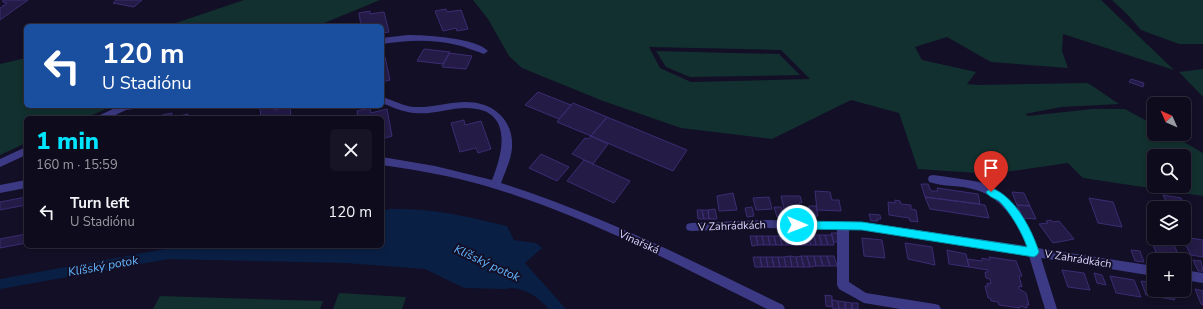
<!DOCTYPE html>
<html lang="en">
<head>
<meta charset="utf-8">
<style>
  body { margin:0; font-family:"Nunito Sans",sans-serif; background:#171425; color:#f1f3f6; height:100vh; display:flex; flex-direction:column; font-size:15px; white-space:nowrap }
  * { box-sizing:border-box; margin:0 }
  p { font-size:13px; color:#9b9ba3 }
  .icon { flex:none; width:22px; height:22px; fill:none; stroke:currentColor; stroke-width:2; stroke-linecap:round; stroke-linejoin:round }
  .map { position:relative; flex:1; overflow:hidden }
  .side { position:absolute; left:24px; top:116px; width:360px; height:132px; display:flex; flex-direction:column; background:#0e0b1c; border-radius:6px; box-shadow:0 2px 6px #0003,0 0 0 1px #2e2b3b }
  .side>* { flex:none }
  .top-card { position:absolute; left:24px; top:24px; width:360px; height:84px; border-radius:6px; box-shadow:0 2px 6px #0003,0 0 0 1px #2e2b3b; background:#1a4fa0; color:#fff; overflow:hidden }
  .needle { width:26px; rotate:315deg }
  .controls { position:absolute; left:1147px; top:97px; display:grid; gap:8px }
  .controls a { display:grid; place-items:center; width:44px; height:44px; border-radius:6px; background:#0e0b1c; box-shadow:0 2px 6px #0003,0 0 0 1px #2e2b3b; font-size:20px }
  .pin { position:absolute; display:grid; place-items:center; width:34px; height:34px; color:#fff; margin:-41px -17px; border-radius:50% 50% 50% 0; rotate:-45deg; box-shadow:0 0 4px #0007 }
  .pin .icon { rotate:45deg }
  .me { position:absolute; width:44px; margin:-22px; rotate:91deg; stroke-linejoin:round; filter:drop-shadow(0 0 3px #0008) }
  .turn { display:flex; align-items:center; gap:14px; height:84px; padding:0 12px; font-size:18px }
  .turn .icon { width:52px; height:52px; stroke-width:2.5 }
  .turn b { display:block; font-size:28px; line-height:34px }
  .round { display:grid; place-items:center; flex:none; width:42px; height:42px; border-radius:6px; background:#171425 }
  .summary { display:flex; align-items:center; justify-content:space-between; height:68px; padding:0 12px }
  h1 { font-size:24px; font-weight:800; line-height:30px; color:#00e5ff }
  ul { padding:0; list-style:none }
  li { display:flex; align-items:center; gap:12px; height:56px; padding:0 12px }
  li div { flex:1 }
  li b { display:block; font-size:15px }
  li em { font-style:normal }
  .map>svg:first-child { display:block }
  .green { fill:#12302f; fill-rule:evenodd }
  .water { fill:#0a1f44 }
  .building { fill:#241b47; stroke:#3b2d73 }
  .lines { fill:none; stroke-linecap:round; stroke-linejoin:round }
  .minor { fill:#3d3a85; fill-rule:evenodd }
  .route { fill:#00e5ff; stroke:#0095a6 }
  .labels { text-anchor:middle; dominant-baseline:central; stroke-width:4; stroke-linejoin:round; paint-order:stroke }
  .street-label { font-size:11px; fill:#d9d4ff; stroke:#130f26 }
  .water-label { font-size:12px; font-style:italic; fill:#62b6ff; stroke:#130f26 }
</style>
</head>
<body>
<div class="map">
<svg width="1203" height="309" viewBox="0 0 1203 309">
  <rect width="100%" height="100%" fill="#130f26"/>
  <path class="green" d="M244,0H380L317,26H167Z
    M473,0H1101L1174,70L1063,34L1062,51L1068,68L991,62L947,37L915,47L922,60L976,72L967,84L978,85L1087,83L1091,85L1119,104L1061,107L1025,114L1028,116L1092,109H1125L1154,125V134H1170L1203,153V196L1083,178L1068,163L991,174L918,169L899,113L851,100L772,139L681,128L603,101L522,68L509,56L488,19ZM649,47L781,50L810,79L691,82L660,68ZM1154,156H1184V186H1154Z
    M1112,0H1203V44H1179L1141,30L1128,15Z
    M656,51L779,54L800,75L690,77L666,67Z
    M26,58V106H113L85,118H26V143L0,155V64Z
    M1203,69V97L1179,72Z
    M339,293L406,297L402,309H333Z
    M160,296L323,301L320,309H153Z"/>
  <path class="water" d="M390,209C434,208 465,216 507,226L514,240L536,243L542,248L525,263L566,309H549C539,298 522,285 506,289L464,288L425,269L346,263L169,259L0,289V279L181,246H382V211Z"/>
  <path class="building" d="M3,0H28L0,20V8L7,3L3,2Z
    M116,0H142L134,7L113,3Z
    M446,9L447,12L461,10L468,29L457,31L456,28L443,31L435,11Z
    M370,11V14L384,12L389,32L382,33V26H361L359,13Z
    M424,49L450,52L443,64L417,61Z
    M449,53L472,56L466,69L442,67Z
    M385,57L390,80L382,82V58Z
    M1131,79L1144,83L1143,87L1129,82Z
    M538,92L571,105L559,119L525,105Z
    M573,103L607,117L591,136L557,122Z
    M273,106L274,110L290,106L291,118H261L260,108Z
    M370,108L371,113L387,109L392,136L382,139V118H358L357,111Z
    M172,113L171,118L188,114V118H158V116Z
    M607,117L687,150L673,171L591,136Z
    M464,120L465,125L481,121L491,149L478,153L476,148L460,152L451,123Z
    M591,136L608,144L593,164L572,154L585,138L588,139Z
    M541,154L569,167L557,181L529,168Z
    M584,160L630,181L614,203L567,181Z
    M921,184H928L931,191H938L937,188L978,194L980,204L925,197Z
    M815,191L830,192L832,200H839L841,211L817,210Z
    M1012,192L1024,193L1030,206L1017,205Z
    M733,193L737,210L719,211L717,196Z
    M1163,195L1181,198L1188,210L1184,208H1169Z
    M781,196H800L802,203H799L800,209H784Z
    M26,197V205L0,210V202Z
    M769,197L772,209L756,210L753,198Z
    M925,197L985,205L989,218L930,209Z
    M1089,198L1113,202L1122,227L1098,223Z
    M895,200L900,201L901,204L911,205V209L916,210L918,222L910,221L909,218L889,215L888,202L895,203Z
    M1017,205L1030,206L1036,219L1023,218Z
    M809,206H816L818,216H810Z
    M752,207L754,216L747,217L745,208Z
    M774,207H781L784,216L777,217Z
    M715,209L717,219H709L708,210Z
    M697,210H702L704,219H698Z
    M702,210H708L709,219H704Z
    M869,214L880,215L881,219H877L878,221H871Z
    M1051,220L1053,222L1059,221L1074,239L1053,243L1039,224L1048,223L1046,221Z
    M831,233H837L840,242H834Z
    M26,234V243L0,248V239Z
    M785,235L787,245H782L780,236Z
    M785,235H791L793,245H787Z
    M791,235H797L799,245H793Z
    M797,235H802L805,245H799Z
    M802,235H808L811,245H805Z
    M808,235H814L816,245H811Z
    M814,235H819L822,245H816Z
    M819,235H825L828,245H822Z
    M825,235H832L834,245H828Z
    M750,236H756L758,245L752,246Z
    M756,236H762L764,245H758Z
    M762,236H768L770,245H764Z
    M768,236H774L776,245H770Z
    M774,236H780L782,245H776Z
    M1184,237L1203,240V257L1191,255L1183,240L1180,238Z
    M862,238L882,240L885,258L864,256Z
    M1151,240L1173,243L1181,260L1161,257L1159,253L1156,252Z
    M905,243L932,247L935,265L908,259Z
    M947,250L966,254L969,267L949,264Z
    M1131,250L1140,251L1144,262L1135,261Z
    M1150,254L1157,255L1159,260H1154V263Z
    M790,256L792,267H786L784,257Z
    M790,256L796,257L798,267H792Z
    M801,256H807L810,267H804Z
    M801,256L804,267H798L796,257Z
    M807,256H814L816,266L810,267Z
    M814,256H820L823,266H816Z
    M820,256H827L830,266H823Z
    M827,256H834L837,266H830Z
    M753,257H760L762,267H755Z
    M760,257H766L768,267H762Z
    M766,257H772L774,267H768Z
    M772,257H778L780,267H774Z
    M778,257H784L786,267H780Z
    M989,257L1016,261L1022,276H1019L1022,287L1019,286V289L1026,293L1029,305L1027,304V308L1020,306V308L999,305L998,302L991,301L990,298H988L985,286H988L987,283L991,284L990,279L986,278L985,272H988V270L969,267L967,259L982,261V258L990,260Z
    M1193,260L1201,261L1203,271H1198Z
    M1062,270L1084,273L1090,290L1068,287Z
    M1094,273L1102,275L1106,285L1097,283Z
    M1110,276L1134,280L1141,297L1116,293Z
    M1141,281L1148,282L1154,296L1146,295Z
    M1148,282L1154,283V290H1170L1175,300L1154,296Z
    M1195,289L1203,291V305L1201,304Z
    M1170,290H1178L1180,296L1172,295Z
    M825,295L832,296V307L826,306Z
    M832,300L838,301L839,309H833Z
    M838,301L845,302V309H839Z
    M845,302L852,303V309H846Z
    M852,303H858V309H852Z"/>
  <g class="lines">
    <path class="minor" d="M408,35C426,35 476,38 488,51L484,54C475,51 466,47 457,45C432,39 407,40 382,44V38Z
      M382,97C393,100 403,106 414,107C432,108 449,102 466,102C493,102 514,120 512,148C511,160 505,172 501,183C599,214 691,260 783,305L785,309H767C676,264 584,215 486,186C452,176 417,170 382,165V157L435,166L492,180C504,151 513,108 466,108C449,108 432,115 414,113C403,112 392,107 382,103Z
      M119,106H143L141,108L126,110L109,118H96L98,116Z
      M26,147V155L0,167V159Z
      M933,175C948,177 964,179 979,182C1009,189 1029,221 1037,248L1154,266V276L1041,258L1057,309H1045L1029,256L862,230H849V282L866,293L935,304L939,305L941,309H900L864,303L839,289L837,285V230L767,228L691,231L687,230L686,227L687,224L691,223L767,220L862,222L1026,246C1019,224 1000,196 976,190C961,185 944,187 929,182L928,179L929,176Z
      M26,180V188L0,193V185Z
      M1184,270L1203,273V283L1184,280Z"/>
  </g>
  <path class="route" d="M991,188C1015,196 1032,230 1039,252L1037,255L1034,257L862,230L797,229L792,225L797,221L862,222L1027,247C1023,234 1009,210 999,201C994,198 989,197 986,192Z"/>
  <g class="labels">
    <g class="street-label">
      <text transform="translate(732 226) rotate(-2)">V Zahrádkách</text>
      <text transform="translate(639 242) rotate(24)">Vinařská</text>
      <text transform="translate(1078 259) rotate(9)">V Zahrádkách</text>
    </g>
    <g class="water-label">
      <text transform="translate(487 263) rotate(25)">Klíšský potok</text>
      <text transform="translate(103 266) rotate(-10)">Klíšský potok</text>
    </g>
  </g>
</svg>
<div class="controls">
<a><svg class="needle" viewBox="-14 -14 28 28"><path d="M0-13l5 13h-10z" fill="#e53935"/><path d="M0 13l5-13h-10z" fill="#9b9ba3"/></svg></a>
<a><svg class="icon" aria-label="search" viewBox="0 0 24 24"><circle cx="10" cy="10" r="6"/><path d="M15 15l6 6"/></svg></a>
<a><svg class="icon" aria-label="layers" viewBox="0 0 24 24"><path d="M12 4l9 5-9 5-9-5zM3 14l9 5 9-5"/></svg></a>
<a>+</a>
</div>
<div class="pin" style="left:991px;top:192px;background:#d93025"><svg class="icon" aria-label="arrive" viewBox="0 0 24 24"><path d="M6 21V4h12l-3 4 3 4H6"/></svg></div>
<svg class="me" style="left:797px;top:225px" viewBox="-20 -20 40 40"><circle r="17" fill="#00e5ff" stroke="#fff" stroke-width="3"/><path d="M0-11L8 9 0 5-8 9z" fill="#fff"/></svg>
<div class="top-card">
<div class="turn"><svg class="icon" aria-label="left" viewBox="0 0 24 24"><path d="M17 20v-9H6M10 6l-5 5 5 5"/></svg><div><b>120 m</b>U Stadiónu</div></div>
</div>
<section class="side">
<div class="summary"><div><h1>1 min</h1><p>160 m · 15:59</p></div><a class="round"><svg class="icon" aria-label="close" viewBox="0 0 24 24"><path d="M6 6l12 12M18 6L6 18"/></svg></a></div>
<ul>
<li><svg class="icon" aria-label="left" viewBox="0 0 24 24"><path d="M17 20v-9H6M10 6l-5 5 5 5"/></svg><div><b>Turn left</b><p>U Stadiónu</p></div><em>120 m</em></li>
</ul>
</section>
</div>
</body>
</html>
